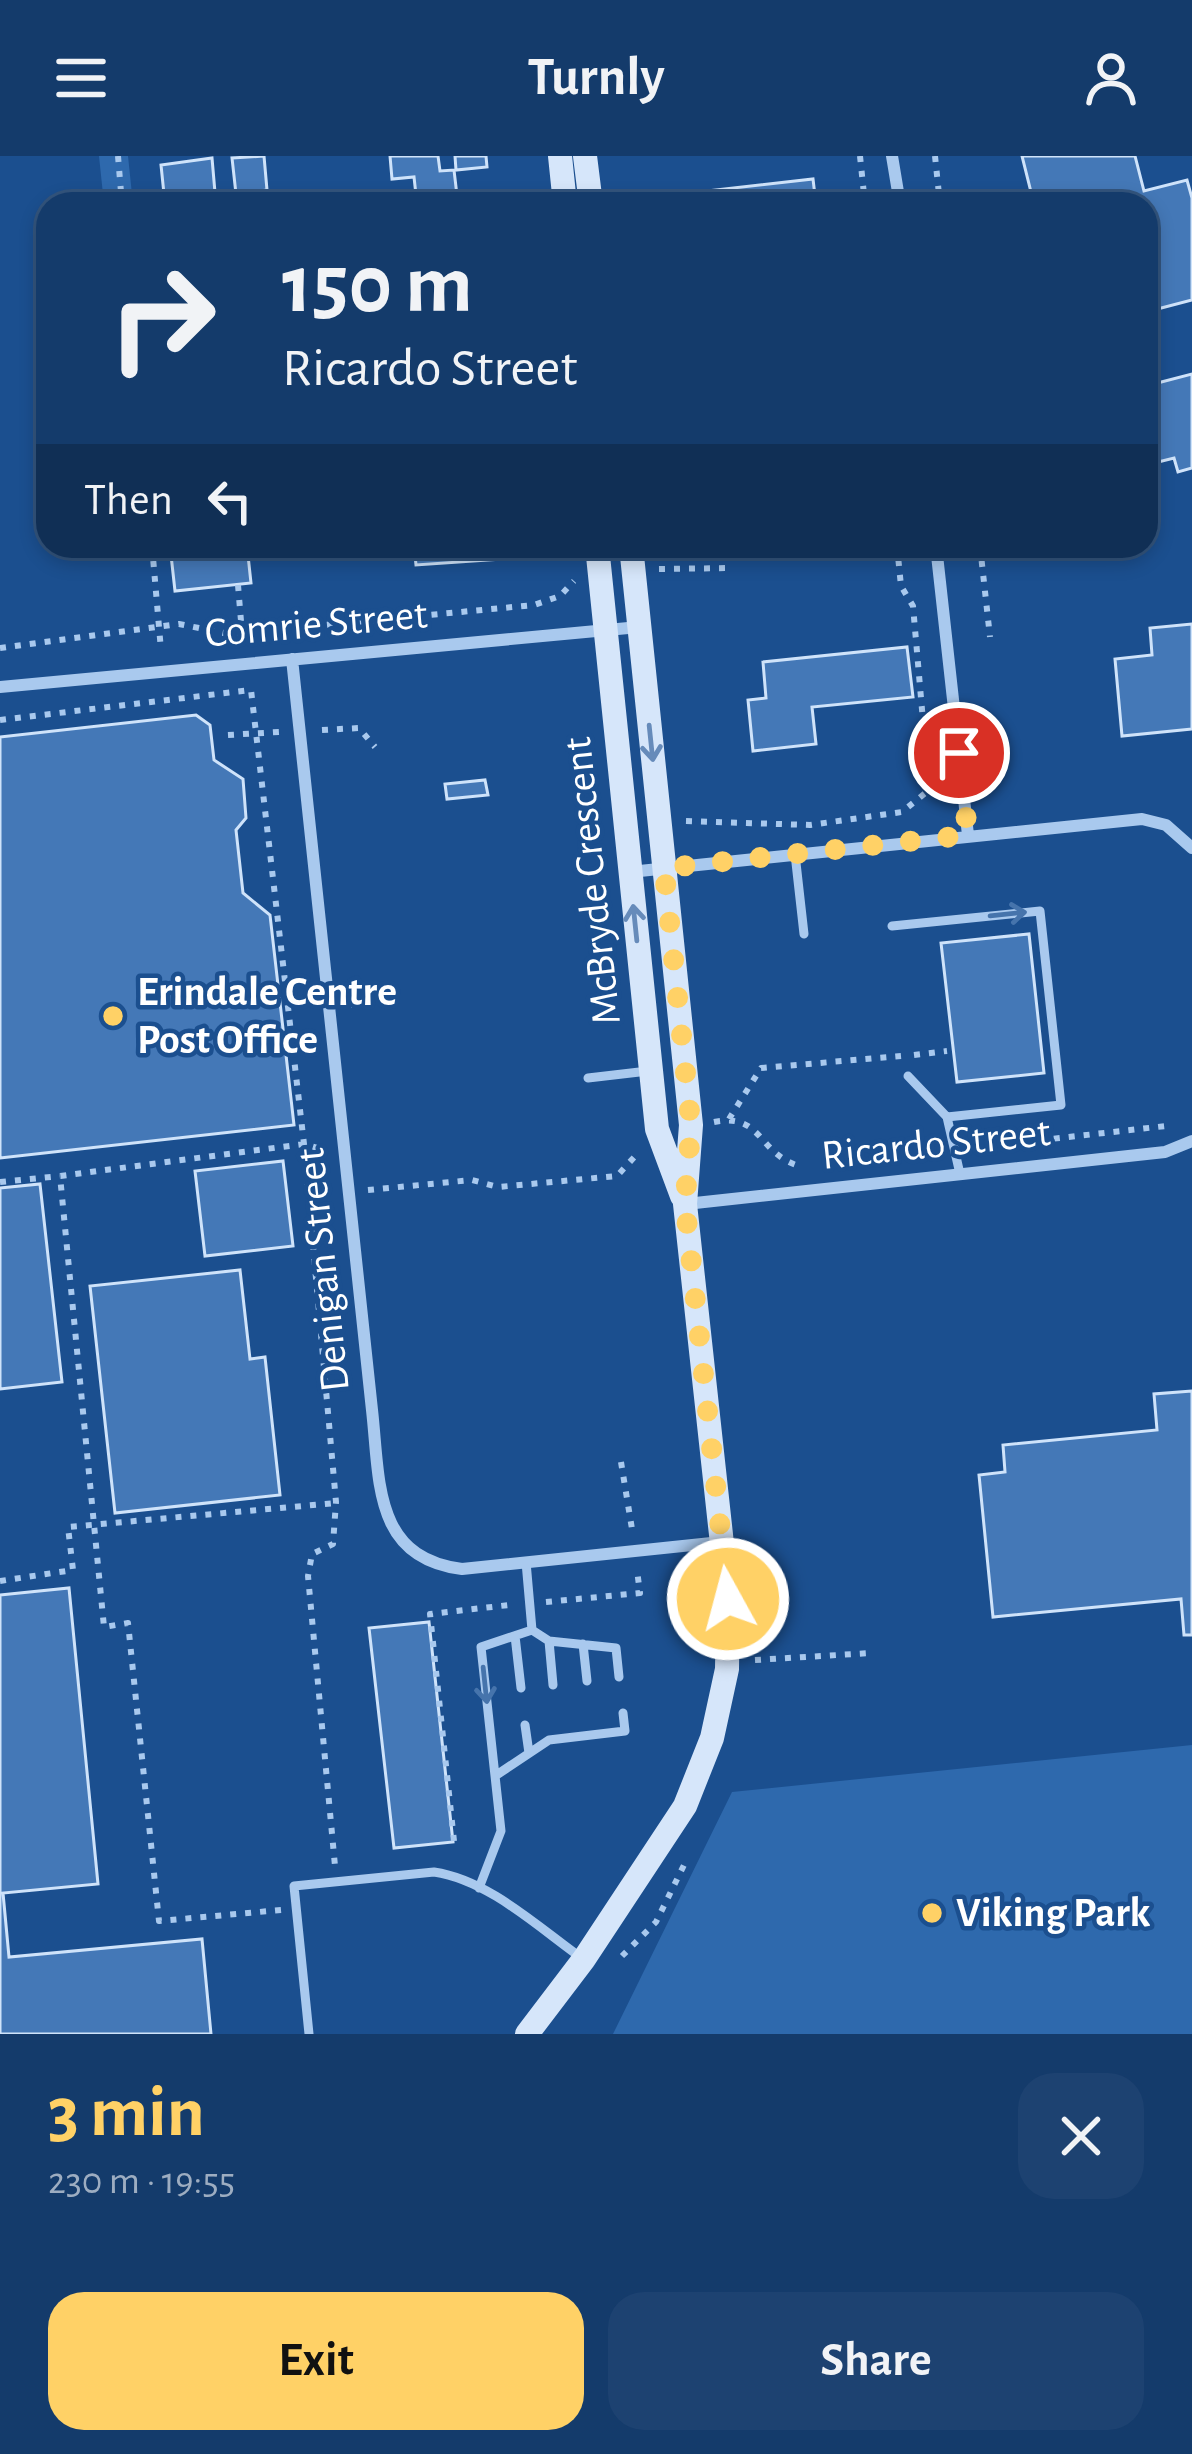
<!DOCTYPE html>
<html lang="en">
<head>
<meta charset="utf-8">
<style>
  body { margin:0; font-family:"Alegreya Sans",sans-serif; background:#1d4271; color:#f1f3f6; height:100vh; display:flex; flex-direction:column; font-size:45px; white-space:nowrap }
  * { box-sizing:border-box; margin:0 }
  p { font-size:39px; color:#9dadc1 }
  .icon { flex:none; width:66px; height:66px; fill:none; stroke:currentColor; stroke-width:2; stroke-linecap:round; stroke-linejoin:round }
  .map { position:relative; height:1878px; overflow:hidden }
  .side { display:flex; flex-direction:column; background:#143b6b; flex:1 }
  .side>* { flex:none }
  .hud { position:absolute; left:36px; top:36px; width:1122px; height:366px; border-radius:36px; box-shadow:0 6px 18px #0003,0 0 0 3px #33557e; background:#143b6b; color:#f1f3f6; overflow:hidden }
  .pin { position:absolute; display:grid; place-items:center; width:102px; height:102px; color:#fff; margin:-51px; border:6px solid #fff; border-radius:50%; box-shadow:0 3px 12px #0007 }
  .me { position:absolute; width:132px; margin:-66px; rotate:353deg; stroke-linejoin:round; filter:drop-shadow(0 0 9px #0008) }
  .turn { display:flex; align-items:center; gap:42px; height:252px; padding:0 48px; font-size:54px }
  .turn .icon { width:156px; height:156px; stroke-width:2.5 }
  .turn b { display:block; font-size:84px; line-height:102px }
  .then { display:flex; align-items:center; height:114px; padding:0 48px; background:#0003; gap:24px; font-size:45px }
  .round { display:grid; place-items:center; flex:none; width:126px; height:126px; border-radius:36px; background:#1d4271 }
  .head { display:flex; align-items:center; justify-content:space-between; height:204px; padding:0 48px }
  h1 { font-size:72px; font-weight:700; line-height:90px; color:#ffd166 }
  .action { display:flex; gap:24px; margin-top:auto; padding:24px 48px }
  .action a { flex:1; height:138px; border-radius:36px; background:#ffd166; color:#111; font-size:48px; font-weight:700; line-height:138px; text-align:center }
  .action a+a { background:#1d4271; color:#f1f3f6 }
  header { display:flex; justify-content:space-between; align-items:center; height:156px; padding:0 48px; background:#143b6b; font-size:54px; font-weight:700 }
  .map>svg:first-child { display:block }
  .green { fill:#2e69ad }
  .building { fill:#4478b7; stroke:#cfe3fa; stroke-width:3 }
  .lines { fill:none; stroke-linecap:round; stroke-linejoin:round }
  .path { stroke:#a9c9ee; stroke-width:6; stroke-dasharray:6 9; stroke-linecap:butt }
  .lane { stroke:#a9c9ee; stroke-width:9 }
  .street { stroke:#a9c9ee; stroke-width:12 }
  .secondary { stroke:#d6e6fa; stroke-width:24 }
  .oneway { stroke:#668bba }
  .oneway2 { stroke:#4674ac }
  .route { stroke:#ffd166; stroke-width:21; stroke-dasharray:0 37.8 }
  .poi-dot { fill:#ffd166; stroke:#1b4f8f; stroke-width:4.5 }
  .labels { text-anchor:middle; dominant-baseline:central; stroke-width:9; stroke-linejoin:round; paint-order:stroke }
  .street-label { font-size:42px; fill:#fff; stroke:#1b4f8f }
  .poi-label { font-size:42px; font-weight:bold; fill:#fff; stroke:#1b4f8f; text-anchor:start }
</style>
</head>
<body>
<header><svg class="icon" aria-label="menu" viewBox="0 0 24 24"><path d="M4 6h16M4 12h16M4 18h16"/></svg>Turnly<svg class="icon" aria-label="person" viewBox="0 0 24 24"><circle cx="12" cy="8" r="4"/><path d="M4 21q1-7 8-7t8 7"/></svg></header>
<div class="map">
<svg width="1192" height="1878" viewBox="0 0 1192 1878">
  <rect width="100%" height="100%" fill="#1b4f8f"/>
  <path class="green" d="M99,0H128L133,48H104Z
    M1192,1589V1878H613L732,1636Z"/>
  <path class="building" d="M264,0L267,34L236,38L232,2Z
    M390,0H438L440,15L454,14L458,48H417L414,21L392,23Z
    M455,0H486L487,11L456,14Z
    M1022,0H1135L1144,35L1187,24L1192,42V144L1146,156V48H1034Z
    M212,2L216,48H165L161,9Z
    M813,23L816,48H681L680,38Z
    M1192,218V312L1178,316L1174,302L1146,309V230Z
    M170,390H247L251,427L175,435Z
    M414,390H526L517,402L416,409Z
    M1192,468V573L1122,580L1115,503L1152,499L1150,472Z
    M907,491L913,541L812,551L816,588L753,595L748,544L766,542L763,506Z
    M196,559L210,569L214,604L243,623L246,662L236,674L243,737L270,759L294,969L0,1002V581Z
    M485,624L488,639L447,643L445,628Z
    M1029,778L1044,917L957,926L941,787Z
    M283,1005L293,1090L205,1100L195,1015Z
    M40,1028L62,1226L0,1233V1032Z
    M240,1114L250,1203L265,1201L280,1339L115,1357L90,1130Z
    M1192,1235V1479H1184L1181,1443L993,1461L979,1319L1005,1316L1003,1289L1157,1274L1154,1238Z
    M69,1432L98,1728L3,1737L9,1801L202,1783L211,1878H0V1439Z
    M429,1466L453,1686L394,1692L369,1472Z"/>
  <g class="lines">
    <path class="path" d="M118,0L122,48
      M860,0L865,48
      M935,0L940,48
      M152,390L161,494
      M980,390L990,481
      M659,413L732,412
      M238,429L242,477
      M0,492L179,468L229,478L534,449L560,440L574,425
      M0,564L251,534L304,988L336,1346L333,1388L312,1398L308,1420L335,1710
      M322,574L359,572L375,591
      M228,579L279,576
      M686,665L810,669L902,656L929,634L913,450L901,430L897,390
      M351,849L377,846
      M914,899L947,895
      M729,963L761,912L901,900
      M714,966C764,956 757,1000 803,1011
      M1024,986L1166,970
      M0,1026L60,1020
      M368,1034L472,1024L498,1031L617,1020L637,998
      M308,1056L324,1055L323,1030
      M621,1306L632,1373
      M0,1425L73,1414L68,1371L336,1347
      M546,1446L640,1437L637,1414
      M755,1504L871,1497
      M454,1685L430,1458L509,1449
      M281,1754L159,1765L128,1467L104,1471L60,1020L304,988L321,993
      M622,1800L656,1766L687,1703"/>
    <path class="lane" d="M795,698L804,778
      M892,770L1040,755L1061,949L947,961
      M908,920L947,961L960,1018
      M588,922L648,915
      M532,1474L549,1485L616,1492L619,1521
      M515,1480L521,1532
      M549,1485L553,1529
      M583,1488L587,1525
      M525,1569L529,1597
      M495,1620L549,1584L625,1575L623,1557
      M479,1732L501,1675L481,1491L532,1474L526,1406
      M309,1878L294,1730L434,1716C489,1724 539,1772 583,1803"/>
    <path class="street" d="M892,0L900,48
      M936,390L968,679
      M292,503L372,1254C380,1325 373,1402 462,1413L721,1386
      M0,531L639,471
      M630,716L1142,663L1166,669L1192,692
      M686,1048L1165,996L1192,985"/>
    <path class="secondary" d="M560,0L565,48
      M585,0L591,48
      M597,390L657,973L682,1040
      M527,1878L584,1803L685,1650L712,1582L727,1513L728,1443L685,1048L691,969L631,390"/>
  </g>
  <defs><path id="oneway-shaft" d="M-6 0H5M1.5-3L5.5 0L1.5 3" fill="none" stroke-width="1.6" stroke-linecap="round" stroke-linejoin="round" transform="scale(3)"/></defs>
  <g class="oneway">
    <use href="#oneway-shaft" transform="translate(651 587) rotate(84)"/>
    <use href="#oneway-shaft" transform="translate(635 767) rotate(-96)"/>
  </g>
  <g class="oneway2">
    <use href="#oneway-shaft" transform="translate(1008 758) rotate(-6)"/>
    <use href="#oneway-shaft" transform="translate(485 1529) rotate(84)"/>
  </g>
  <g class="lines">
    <path class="route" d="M728,1443L685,1048L691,969L664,712L968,679L959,597"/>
  </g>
  <g class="poi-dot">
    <circle cx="113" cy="860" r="12"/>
    <circle cx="932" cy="1757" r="12"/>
  </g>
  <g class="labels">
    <g class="street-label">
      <text transform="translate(316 468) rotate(-5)">Comrie Street</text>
      <text transform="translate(592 725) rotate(-96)">McBryde Crescent</text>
      <text transform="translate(936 988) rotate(-6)">Ricardo Street</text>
      <text transform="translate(323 1114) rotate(-96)">Denigan Street</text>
    </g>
    <g class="poi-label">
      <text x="137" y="836">Erindale Centre<tspan x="137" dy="48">Post Office</tspan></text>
      <text x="956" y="1757">Viking Park</text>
    </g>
  </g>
</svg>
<div class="pin" style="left:959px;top:597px;background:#d93025"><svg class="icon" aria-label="arrive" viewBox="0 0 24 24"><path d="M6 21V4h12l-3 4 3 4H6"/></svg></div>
<svg class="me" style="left:728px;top:1443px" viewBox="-20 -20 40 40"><circle r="17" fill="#ffd166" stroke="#fff" stroke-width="3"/><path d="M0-11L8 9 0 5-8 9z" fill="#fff"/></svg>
<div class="hud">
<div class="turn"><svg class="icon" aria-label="right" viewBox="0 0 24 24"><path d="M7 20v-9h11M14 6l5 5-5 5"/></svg><div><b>150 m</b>Ricardo Street</div></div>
<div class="then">Then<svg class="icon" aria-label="left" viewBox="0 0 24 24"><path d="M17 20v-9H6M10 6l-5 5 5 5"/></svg></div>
</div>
</div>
<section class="side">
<div class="head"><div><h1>3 min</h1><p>230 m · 19:55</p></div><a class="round"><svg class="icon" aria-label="close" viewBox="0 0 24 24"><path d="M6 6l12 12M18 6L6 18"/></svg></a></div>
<div class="action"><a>Exit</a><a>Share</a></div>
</section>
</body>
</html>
